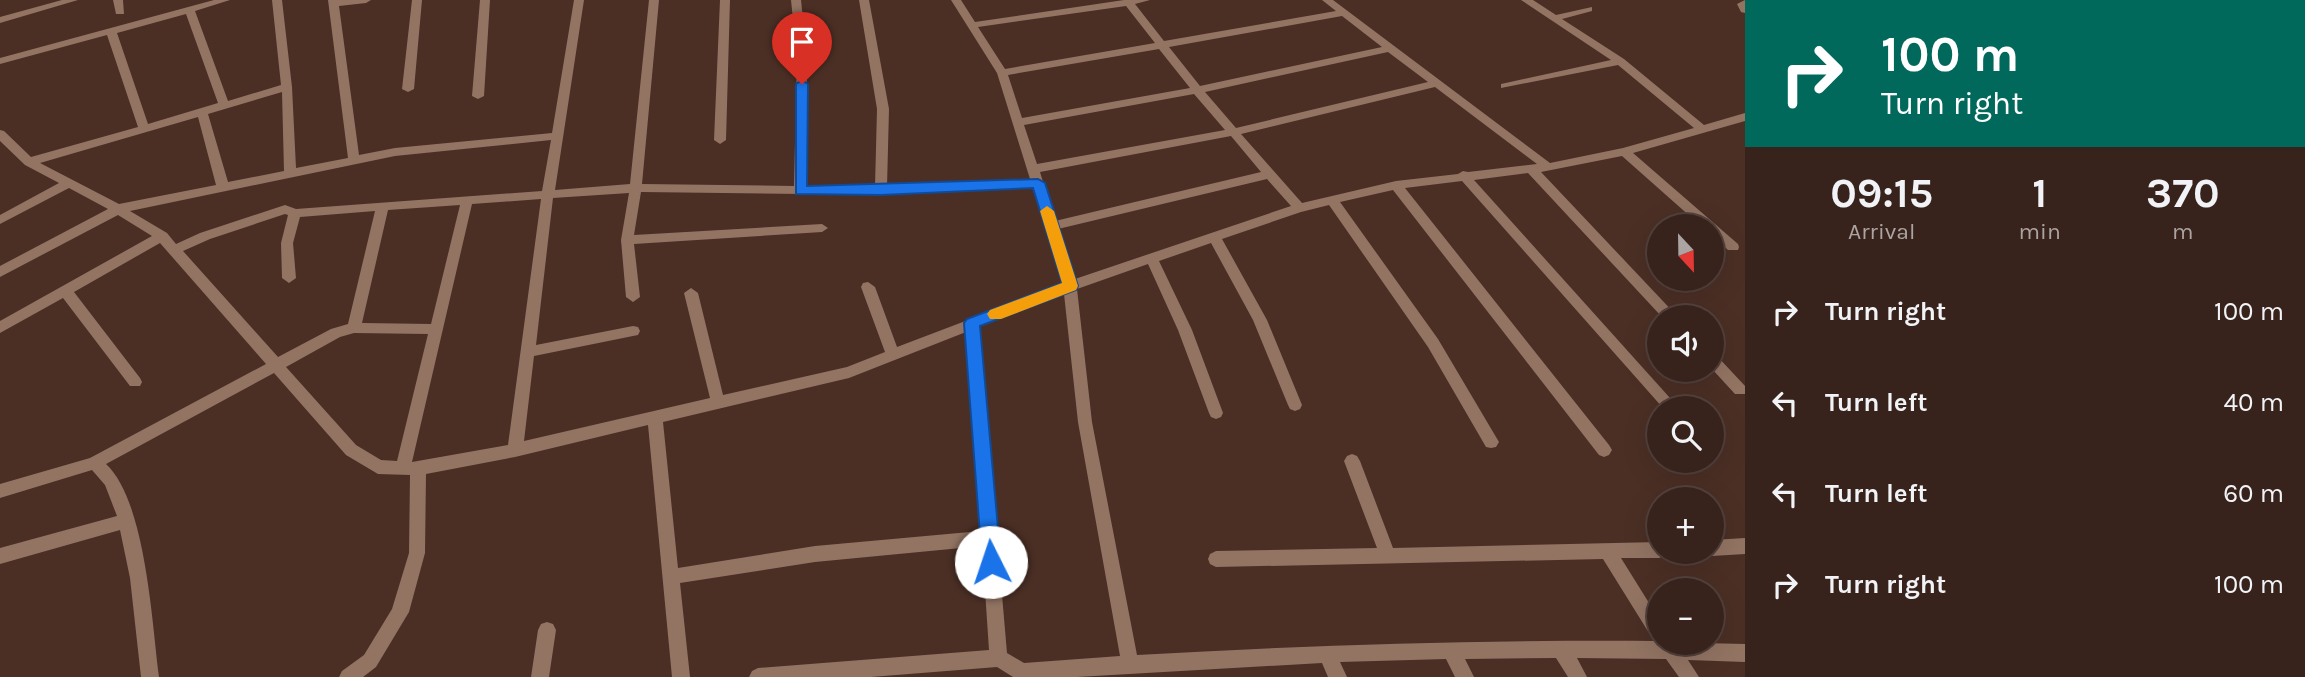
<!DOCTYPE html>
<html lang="en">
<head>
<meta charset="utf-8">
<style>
  body { margin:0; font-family:Karla,sans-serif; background:#432f29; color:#f1f3f6; height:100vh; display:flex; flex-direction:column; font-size:26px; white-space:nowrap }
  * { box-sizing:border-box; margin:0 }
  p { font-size:23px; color:#aba4a3 }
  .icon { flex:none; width:38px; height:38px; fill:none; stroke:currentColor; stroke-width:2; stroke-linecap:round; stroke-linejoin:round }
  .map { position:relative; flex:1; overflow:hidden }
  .side { display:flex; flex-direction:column; background:#38231c; width:560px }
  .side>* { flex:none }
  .guide { background:#00695c; color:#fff; overflow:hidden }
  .needle { width:46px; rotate:158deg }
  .fabs { position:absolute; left:1647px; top:214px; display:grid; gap:14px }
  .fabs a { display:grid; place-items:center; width:77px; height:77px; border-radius:50%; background:#38231c; box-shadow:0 7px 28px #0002,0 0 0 2px #52403b; font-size:35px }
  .pin { position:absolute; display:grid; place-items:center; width:60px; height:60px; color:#fff; margin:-72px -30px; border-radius:50% 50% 50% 0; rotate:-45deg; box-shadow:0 0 7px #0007 }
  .pin .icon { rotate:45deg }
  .me { position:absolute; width:77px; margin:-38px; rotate:356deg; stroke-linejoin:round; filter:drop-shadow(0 0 5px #0008) }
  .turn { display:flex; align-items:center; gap:24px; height:147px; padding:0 21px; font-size:32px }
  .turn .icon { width:91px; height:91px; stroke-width:2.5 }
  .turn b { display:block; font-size:49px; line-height:60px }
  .eta { display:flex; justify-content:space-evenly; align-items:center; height:119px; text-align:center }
  .eta b { font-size:42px; font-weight:700; line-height:49px }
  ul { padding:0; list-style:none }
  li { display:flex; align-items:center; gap:21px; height:91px; padding:0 21px }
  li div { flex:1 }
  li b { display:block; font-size:26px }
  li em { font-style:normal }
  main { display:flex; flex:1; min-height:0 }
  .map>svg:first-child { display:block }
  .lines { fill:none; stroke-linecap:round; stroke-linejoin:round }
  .minor { fill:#937463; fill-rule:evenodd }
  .route { fill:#1a73e8; stroke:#114b97; stroke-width:2 }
  .slow { fill:#f59e0b }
</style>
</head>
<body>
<main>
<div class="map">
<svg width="1745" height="677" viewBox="0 0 1745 677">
  <rect width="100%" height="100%" fill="#4b2f25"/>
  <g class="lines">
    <path class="minor" d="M62,0H78L0,23V17Z
      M113,0H123L124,14H116Z
      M214,0H230L195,11L228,101L281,85L272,0H282L292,87L296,168L348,158L328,0H371L366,3L339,6L359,155L395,148L552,133L574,0H584L555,190L630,184L649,0H659L642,184L794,186L797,58L791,0H801L807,58L806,186L875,187L877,109L859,0H869L889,109L887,187L1030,179L997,73L951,0H961L975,22L1124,0H1150L1135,4L1164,41L1336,11L1322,0H1333L1550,163L1623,148L1694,128L1618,65L1501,88V84L1611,60L1521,0H1533L1556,15L1592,7V11L1562,19L1624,59L1704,125L1745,113V121L1633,153L1738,244L1739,247L1738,250H1728L1712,235V226H1701L1622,156L1541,172L1678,317H1662L1528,173L1474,180L1679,408H1663L1462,181L1405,188L1609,445L1612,450L1609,455L1604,457L1599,455L1393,190L1340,202L1438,339L1496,437L1499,442L1496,447L1491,448L1486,447L1428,347L1329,205L1301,212L1222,239L1267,320L1302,405L1300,409L1295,411L1290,409L1288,405L1253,320L1211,243L1159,261L1192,330L1223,413L1221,417L1216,419L1211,417L1209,413L1178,330L1148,264L1077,289L1092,422L1137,655C1309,645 1481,640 1654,641L1603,559L1216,567L1210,564L1208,559L1210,554L1216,551L1377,548L1344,461L1347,456L1352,454L1357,456L1360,461L1393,548L1659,542V551H1667L1665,555L1659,558H1621L1659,619V642L1745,644V662L1688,660L1699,677H1679L1666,659L1577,658L1587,677H1568L1556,658L1465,659L1474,677H1455L1446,659L1340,662L1347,677H1328L1322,663L1077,677H1013L997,667L871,677H749L752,671L758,668L989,650L982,546L815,562L680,583L690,677H672L648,425L515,457L426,474L425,553L409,612L376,667L363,677H339L342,671L364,655L392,609L409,553L410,475L378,474L346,455L274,373L106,464C146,501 152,624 159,677H141L130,578L120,530L0,564V548L117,516L105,485L92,470L0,498V484L90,458L266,364L160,243L74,292L140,378L142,382L140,386H130L63,298L0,333V321L152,236L118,215L0,277V266L108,209L69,188L0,224V215L59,183L25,165L0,141V130L4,131L31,157L138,127L107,35L0,64V58ZM1126,6L1155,43L1005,69L978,27ZM186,14L218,103L148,124L117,33ZM1342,16L1382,47L1200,86L1169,47ZM1159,49L1190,88L1022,118L1008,75ZM1388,52L1428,82L1236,128L1205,92ZM1435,87L1537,164L1468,172L1463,171L1458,174L1396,181L1302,203L1241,134ZM282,92L284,171L228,182L208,114ZM1194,94L1225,130L1037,164L1024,125ZM198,117L216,185L119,204L40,163ZM1231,136L1261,172L1055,221L1040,172ZM551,140L542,191L296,209L285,205L200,233L176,244L167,233L130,211L395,156ZM1267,179L1291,206L1075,279L1058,229ZM1032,187L1063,284L897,347L875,287L868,282L863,283L861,287L885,352L847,367L723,395L698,293L691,288L684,293L710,398L524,441L534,356L633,336L638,335L640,331L638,327L633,326L536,345L553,198L629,193L621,240L626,297L633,302L640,297L634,244L822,232L828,228L822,224L634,235L641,192L881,195ZM541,199L508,445L412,462L472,204ZM460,205L431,324L362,323L388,210ZM375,211L348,324L331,329L278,357L183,251L210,239L285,214L288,215L281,243L282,278L289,283L296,278L293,243L300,217ZM1064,294L1078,422L1120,656L1024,663L1007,653L979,327ZM966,332L981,531L815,546L678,568L663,422L849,378ZM354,333L428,334L397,461L381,460L356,445L286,367L340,337Z
      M412,0H422L414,89L408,92L402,89Z
      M480,0H490L484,96L478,99L472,96Z
      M720,0H730L726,140L720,144L714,140Z
      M1745,0V13L1741,12L1737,4Z
      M1712,354L1717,356L1745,386V394H1735L1712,369Z
      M1745,538V554L1712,556L1705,551H1712V540Z
      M547,622L553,624L556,630L549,677H531L538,630L541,624Z"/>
  </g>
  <path class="route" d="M802,80L808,84L807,186L1038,179L1045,183L1078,286L1076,290L980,326L1001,562L998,568L991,571L984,568L982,562L964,323L967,319L1062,283L1033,188L881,195L796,194V84Z"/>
  <path class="slow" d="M1047,206L1054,211L1078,286L1076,290L1001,319H990L987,314L990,310L1062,283L1040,211Z"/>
</svg>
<div class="fabs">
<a><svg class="needle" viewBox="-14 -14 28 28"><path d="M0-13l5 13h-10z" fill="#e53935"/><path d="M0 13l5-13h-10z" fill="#aba4a3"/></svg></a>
<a><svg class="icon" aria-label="sound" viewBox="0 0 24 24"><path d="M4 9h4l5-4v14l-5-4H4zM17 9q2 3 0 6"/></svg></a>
<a><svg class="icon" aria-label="search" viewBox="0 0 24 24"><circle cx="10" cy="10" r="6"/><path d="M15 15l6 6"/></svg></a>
<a>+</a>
<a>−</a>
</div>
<div class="pin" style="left:802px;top:84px;background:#d93025"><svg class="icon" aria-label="arrive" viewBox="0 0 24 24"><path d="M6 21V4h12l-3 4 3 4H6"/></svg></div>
<svg class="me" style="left:991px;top:562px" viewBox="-20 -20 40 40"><circle r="19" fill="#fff"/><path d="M0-13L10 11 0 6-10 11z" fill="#1a73e8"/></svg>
</div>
<section class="side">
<div class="guide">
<div class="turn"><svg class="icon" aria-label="right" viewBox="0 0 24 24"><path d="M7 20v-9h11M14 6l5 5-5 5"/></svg><div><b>100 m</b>Turn right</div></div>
</div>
<div class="eta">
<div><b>09:15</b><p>Arrival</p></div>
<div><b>1</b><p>min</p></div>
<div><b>370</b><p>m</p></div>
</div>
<ul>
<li><svg class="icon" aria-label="right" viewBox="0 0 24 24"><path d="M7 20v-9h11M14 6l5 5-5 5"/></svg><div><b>Turn right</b></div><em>100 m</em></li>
<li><svg class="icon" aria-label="left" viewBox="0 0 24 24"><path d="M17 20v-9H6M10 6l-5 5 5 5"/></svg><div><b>Turn left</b></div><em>40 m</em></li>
<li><svg class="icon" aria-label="left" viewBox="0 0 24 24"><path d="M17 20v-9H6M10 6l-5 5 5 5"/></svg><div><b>Turn left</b></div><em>60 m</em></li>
<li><svg class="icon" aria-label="right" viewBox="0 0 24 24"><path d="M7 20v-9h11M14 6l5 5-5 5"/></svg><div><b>Turn right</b></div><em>100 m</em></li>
</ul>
</section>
</main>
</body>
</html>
